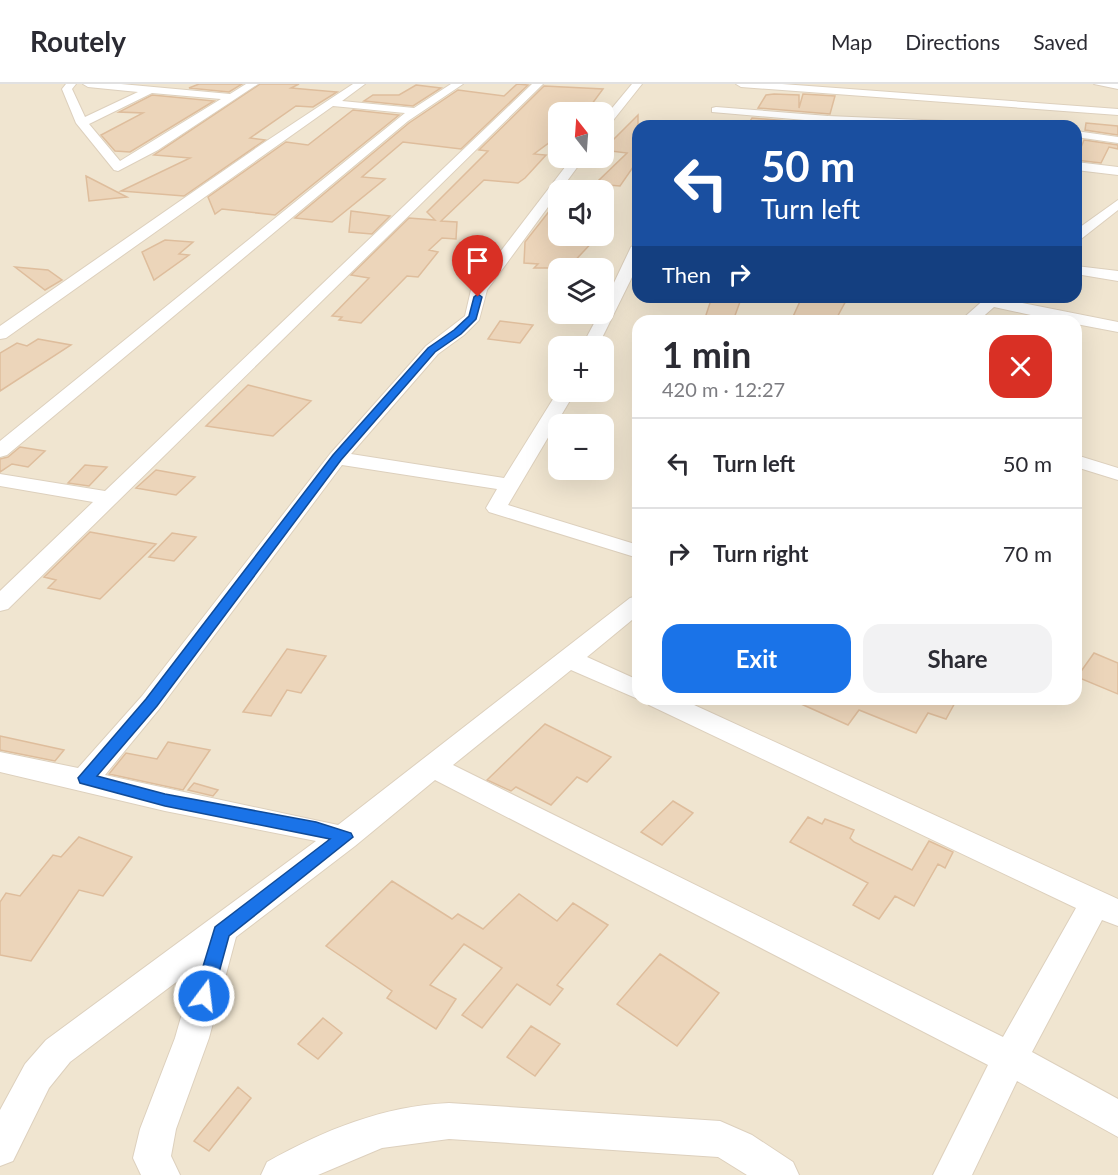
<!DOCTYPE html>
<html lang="en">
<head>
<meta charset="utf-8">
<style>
  body { margin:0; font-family:Lato,sans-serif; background:#f2f2f3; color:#2b2b33; height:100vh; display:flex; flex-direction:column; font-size:22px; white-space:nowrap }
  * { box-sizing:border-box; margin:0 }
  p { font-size:20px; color:#7c7c81 }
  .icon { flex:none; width:33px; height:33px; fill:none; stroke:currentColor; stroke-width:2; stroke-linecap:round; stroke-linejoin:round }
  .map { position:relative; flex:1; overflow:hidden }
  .sheet { position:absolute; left:632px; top:231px; width:450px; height:390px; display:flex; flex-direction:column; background:#fff; border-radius:18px; box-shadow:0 6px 24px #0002 }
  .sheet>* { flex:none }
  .hud { position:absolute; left:632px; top:36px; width:450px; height:183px; border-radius:18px; box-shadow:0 6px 24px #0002; background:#1a4fa0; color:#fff; overflow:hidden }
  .needle { width:39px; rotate:343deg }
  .buttons { position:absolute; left:548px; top:18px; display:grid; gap:12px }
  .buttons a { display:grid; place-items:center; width:66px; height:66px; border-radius:12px; background:#fff; box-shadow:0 6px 24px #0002; font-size:30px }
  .pin { position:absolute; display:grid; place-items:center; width:51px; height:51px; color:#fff; margin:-62px -26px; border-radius:50% 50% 50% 0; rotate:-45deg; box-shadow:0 0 6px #0007 }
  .pin .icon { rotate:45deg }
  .me { position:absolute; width:66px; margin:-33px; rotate:15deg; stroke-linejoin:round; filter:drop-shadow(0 0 4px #0008) }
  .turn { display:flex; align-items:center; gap:21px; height:126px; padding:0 30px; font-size:27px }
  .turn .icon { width:78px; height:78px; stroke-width:2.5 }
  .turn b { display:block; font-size:42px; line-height:51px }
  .then { display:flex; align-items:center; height:57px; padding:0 30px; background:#0003; gap:12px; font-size:22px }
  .round { display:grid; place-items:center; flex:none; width:63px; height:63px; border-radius:18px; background:#f2f2f3 }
  .summary { display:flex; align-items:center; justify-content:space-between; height:102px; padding:0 30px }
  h1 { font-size:36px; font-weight:700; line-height:45px }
  .cta { display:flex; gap:12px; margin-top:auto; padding:12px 30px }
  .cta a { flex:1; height:69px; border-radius:18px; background:#1a73e8; color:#fff; font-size:24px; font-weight:700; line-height:69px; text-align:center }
  .cta a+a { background:#f2f2f3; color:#2b2b33 }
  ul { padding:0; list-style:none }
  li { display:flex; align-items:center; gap:18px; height:90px; padding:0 30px; border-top:2px solid #e1e1e2 }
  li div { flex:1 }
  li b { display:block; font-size:22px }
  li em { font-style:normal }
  header { display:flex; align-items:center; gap:36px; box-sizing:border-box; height:84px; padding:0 30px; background:#fff; border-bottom:2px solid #e1e1e2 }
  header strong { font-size:28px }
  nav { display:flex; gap:33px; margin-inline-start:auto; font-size:21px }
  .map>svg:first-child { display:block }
  .residential { fill:#f0e5d0; fill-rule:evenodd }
  .building { fill:#ecd5ba; stroke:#debd9c; stroke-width:1.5 }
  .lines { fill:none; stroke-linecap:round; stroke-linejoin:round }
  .street-casing { stroke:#ddd0bd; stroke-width:2 }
  .street { fill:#fff; fill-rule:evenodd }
  .route { fill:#1a73e8; stroke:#114b97; stroke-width:1.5 }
</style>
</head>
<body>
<header>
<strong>Routely</strong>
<nav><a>Map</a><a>Directions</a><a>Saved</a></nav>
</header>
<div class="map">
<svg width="1118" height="1091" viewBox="0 0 1118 1091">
  <rect width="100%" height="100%" fill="#faf3e0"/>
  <path class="residential" d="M0,0H1118V1091H0ZM558,28H603V74H558ZM638,42H1076V213H638ZM558,106H603V152H558ZM558,184H603V230H558ZM638,237H1076V615H638ZM558,262H603V308H558ZM558,340H603V386H558Z"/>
  <path class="building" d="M199,0H242L229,8L189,4Z
    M260,0H299L291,4L337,8L313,23L296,22L250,54L265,56L184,112L121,107L190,74L154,71Z
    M517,0L528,1L461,65L403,58L362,93L385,95L332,138L295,134L409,39L458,6L504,12Z
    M416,1L441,4L413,22L364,17L373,11H399Z
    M544,2L603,5L586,28H558V52L534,70L546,71L525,94L518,99L484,96L441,137L457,138L456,155L442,154L429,166L438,168L418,193L407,192L361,239L339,236L342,233L332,232L369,194L351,191L409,134L435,136L427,128L488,67L479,66Z
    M774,10L799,11V24L803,10L835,12L830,30L758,24L766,11Z
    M152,11L214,17L130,68L115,67L101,51L143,29L119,28Z
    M353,26L399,31L275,131L222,125L215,130L208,113L286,58L308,61Z
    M638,31V76L620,102L595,100L627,69L603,66Z
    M752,34L799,38V42H747Z
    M1086,39L1118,42V51L1085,46Z
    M1084,56L1118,61V65L1109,63L1101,79L1076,76Z
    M86,92L127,113L89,117Z
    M558,116V152H598L568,184H534L538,180L524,179L525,158Z
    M351,127L390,132L372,150L349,148Z
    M165,156L193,158L179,170L189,171L154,196L142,168Z
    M15,183L48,186L62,196L45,206Z
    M712,213L741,215L733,237H704Z
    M802,213H848L835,237H791Z
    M500,237L533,241L520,259L488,255Z
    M38,255L71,261L0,307V269L17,259L27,262Z
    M248,301L311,317L273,352L206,342Z
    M20,363L45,367L28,383L12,380L0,388V375L8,373Z
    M85,381L107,383L89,402L68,399Z
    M156,386L195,393L176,411L136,404Z
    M90,448L156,460L100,515L48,504L56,496L44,493Z
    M172,449L196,453L174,477L149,473Z
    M287,565L326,572L301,609L287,606L271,632L243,628Z
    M1094,569L1118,579V610L1077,593Z
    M790,615H957L946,635L928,629L916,649L859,626L848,641Z
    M545,640L611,673L587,698L577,693L551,721L516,703L511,707L487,696Z
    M0,652L64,666L55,677L0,666Z
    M168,658L210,666L183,706L109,690L126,669L157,675Z
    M194,699L218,706L213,712L188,706Z
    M673,717L693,729L662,761L641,748Z
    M808,733L822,740L825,735L854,746L850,754L854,758L912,786L929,757L953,768L945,784L938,780L914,822L895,812L879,835L853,821L868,799L790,758Z
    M79,753L132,773L103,812L79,806L31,877L0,871V818L6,809L20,812L53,771L61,773Z
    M392,797L452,835L458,830L483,845L519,810L557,837L573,819L608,841L557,901L563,905L550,921L517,900L482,944L462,931L502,884L464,860L430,901L456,915L436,945L387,914L392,907L326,862Z
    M660,870L719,909L677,962L617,920Z
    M323,934L342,949L318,975L298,960Z
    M531,942L560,960L535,992L507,973Z
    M238,1003L251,1014L209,1067L194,1057Z"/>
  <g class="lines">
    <g class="street-casing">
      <path id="street" d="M66,0H76L72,5L85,33L138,8L88,3L83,0H121L230,10L246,0H258L158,66L118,87L114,86L76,39L62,5ZM152,9L221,15L120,77L89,40Z
        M353,0H365L342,17L414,24L451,0H463L408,37L7,371L0,373V357L405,29L333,22L6,254L0,255V242L262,60Z
        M532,0H543L8,525L0,527V507L93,418L0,402V390L105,407Z
        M632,0H642L607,44L603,45V35Z
        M736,0H782L1118,25V31L741,3Z
        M1094,0H1118V5Z
        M716,23L828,32L969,38L975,41L914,42L828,38L712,28V24Z
        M1076,47L1118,53V59L1076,53Z
        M572,74H584L487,206L479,236L464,251L438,270L351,370L504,394L558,307L575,308L508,421L638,461V474L489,428L486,424L497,405L342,381L160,624L105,691L338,741L630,514L638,512V531L587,573L638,596V615L571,586L453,681L1003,953L1076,824L649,621L645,615H681L1118,815V842L1102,836L1032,968L1118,1015V1053L1017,997L972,1091H933L988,981L435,696L355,762L236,853L209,954L176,1045L171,1072L180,1091H141L133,1074L140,1045L175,954L195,884L70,978L49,1004L13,1077L0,1082V1026L25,980L46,956L316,757L165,727L0,688V668L78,684L142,612L330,370L426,262L465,232L471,206Z
        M1076,78L1118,83V91L1076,86Z
        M1118,116V126L1081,155L1076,156V146Z
        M638,159V181L598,262H582L599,230H603V222L631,163Z
        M1076,182L1118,187V197L1076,190Z
        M987,213H1004L1002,215L1118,238V248L1076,240V237H1058L994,223L978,237H960Z
        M1076,371L1118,384V396L1076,383Z
        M449,1019L720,1037L752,1051L793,1078L799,1091H747L718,1073L449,1055L382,1064L318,1091H261L267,1078C324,1046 383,1022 449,1019Z"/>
    </g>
    <use href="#street" class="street"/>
  </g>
  <path class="route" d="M478,210L482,213L476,235L461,250L435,268L341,376L157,622L97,692L165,710L316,738L351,749L353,753L229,852L211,918L204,920L197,918L194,912L215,843L330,755L165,722L80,699L78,694L146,615L333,371L428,264L454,246L469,232L474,213Z"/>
</svg>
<div class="buttons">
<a><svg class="needle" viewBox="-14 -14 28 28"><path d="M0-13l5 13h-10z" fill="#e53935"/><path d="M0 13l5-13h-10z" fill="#7c7c81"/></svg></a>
<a><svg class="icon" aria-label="sound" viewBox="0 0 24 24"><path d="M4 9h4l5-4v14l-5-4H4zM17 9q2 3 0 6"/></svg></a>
<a><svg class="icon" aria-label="layers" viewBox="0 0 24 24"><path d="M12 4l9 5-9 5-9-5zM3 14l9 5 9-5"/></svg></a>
<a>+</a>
<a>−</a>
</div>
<div class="pin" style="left:478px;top:213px;background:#d93025"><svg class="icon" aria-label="arrive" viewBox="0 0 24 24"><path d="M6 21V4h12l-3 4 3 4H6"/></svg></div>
<svg class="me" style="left:204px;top:912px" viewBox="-20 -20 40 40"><circle r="17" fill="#1a73e8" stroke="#fff" stroke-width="3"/><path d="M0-11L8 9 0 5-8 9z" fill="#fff"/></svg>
<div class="hud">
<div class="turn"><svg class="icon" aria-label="left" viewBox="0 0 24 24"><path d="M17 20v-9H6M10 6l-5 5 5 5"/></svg><div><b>50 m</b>Turn left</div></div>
<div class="then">Then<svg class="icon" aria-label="right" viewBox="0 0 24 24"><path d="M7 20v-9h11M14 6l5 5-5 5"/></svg></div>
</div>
<section class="sheet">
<div class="summary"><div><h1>1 min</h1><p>420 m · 12:27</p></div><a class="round" style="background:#d93025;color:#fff"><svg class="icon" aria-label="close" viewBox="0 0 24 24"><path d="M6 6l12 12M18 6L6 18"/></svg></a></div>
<ul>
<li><svg class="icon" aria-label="left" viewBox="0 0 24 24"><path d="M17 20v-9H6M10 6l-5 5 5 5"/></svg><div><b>Turn left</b></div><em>50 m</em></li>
<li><svg class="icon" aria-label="right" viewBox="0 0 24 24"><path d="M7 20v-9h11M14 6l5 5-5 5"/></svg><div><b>Turn right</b></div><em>70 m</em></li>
</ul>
<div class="cta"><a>Exit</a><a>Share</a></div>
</section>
</div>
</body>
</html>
